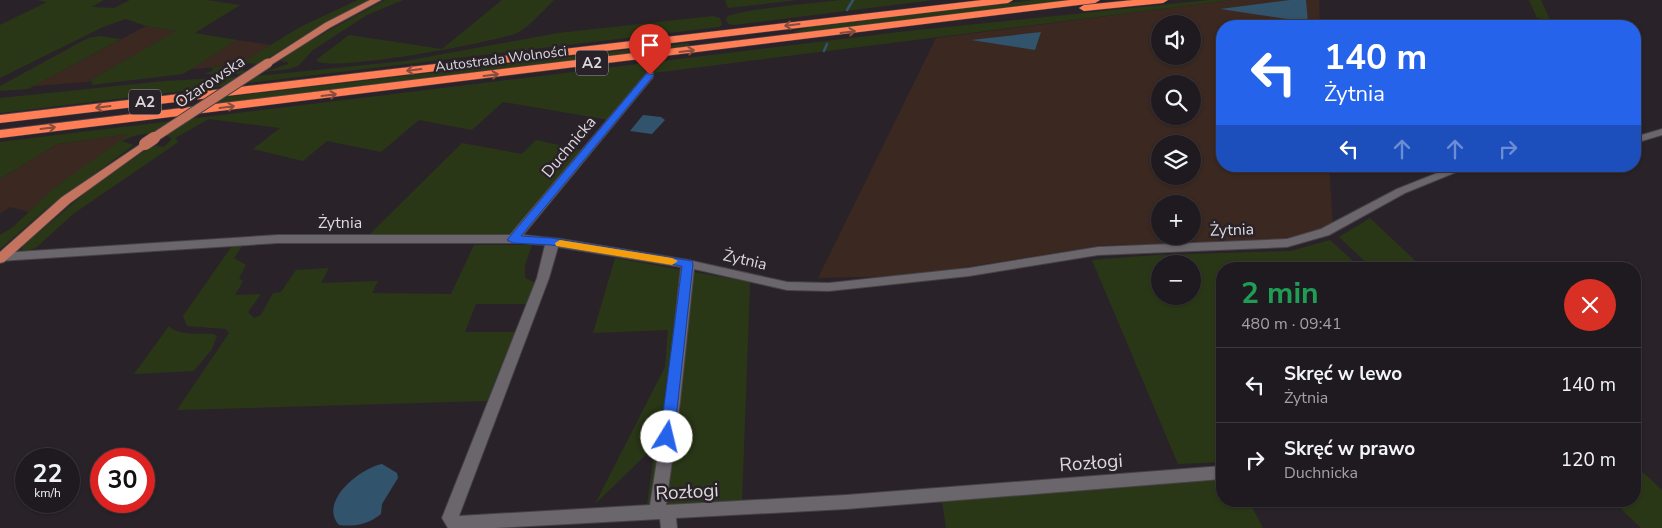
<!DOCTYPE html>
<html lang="pl">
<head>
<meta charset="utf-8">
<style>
  body { margin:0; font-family:"Nunito Sans",sans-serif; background:#2c272c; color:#f1f3f6; height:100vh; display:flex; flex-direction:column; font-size:19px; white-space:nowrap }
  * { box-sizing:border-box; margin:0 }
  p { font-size:16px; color:#a1a1a4 }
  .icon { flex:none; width:28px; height:28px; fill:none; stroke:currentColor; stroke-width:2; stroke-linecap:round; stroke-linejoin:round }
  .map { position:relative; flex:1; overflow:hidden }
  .panel { position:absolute; left:1216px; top:262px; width:425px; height:245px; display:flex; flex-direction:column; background:#1f1a1f; border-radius:20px; box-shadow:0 1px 4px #0004,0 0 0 1px #3c383d }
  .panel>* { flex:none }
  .top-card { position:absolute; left:1216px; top:20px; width:425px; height:152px; border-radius:20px; box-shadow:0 1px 4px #0004,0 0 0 1px #3c383d; background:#2563eb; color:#fff; overflow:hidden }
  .buttons { position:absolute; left:1151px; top:15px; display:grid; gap:10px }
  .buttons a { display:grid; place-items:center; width:50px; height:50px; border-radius:50%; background:#1f1a1f; box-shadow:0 1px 4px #0004,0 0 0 1px #3c383d; font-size:25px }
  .speed { position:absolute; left:15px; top:448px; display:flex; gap:10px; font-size:25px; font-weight:700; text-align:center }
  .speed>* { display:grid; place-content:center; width:65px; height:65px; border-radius:50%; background:#1f1a1f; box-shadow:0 1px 4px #0004,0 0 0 1px #3c383d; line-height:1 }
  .speed small { font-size:12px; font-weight:400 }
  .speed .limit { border:8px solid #d22; background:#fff; color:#111 }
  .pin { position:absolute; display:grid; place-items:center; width:42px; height:42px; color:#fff; margin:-51px -21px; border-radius:50% 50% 50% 0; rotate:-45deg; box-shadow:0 0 5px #0007 }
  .pin .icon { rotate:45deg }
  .me { position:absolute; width:55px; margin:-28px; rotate:9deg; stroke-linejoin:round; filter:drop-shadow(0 0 4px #0008) }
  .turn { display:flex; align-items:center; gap:18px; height:105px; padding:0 25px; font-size:22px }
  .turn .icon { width:65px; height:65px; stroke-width:2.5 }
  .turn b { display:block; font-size:35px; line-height:42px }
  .lanes { display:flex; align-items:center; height:48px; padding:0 25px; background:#0003; justify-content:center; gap:25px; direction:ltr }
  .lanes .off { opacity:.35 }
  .round { display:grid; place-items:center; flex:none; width:52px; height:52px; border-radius:26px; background:#2c272c }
  .headline { display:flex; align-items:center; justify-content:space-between; height:85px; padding:0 25px }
  h1 { font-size:30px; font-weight:700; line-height:38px; color:#1e9e55 }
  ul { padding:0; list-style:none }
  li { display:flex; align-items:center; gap:15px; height:75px; padding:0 25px; border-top:1px solid #3c383d }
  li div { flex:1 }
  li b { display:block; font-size:19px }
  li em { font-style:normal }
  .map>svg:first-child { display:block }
  .commercial { fill:#3a2821; fill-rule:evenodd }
  .green { fill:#2a3717; fill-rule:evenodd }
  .water { fill:#32536c }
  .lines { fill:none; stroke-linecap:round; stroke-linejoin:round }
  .stream { stroke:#32536c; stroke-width:2.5 }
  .minor-casing { stroke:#464147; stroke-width:2 }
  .major-casing { stroke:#464147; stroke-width:2 }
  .highway-casing { stroke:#464147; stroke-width:1 }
  .minor { fill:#6b656c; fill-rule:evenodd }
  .major { fill:#c4745e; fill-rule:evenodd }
  .highway { fill:#ff7e55; fill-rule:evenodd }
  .major-bridge-far1-casing { stroke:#464147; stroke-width:11; stroke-linecap:butt }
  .major-bridge-casing { stroke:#464147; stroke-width:13; stroke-linecap:butt }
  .major-bridge-far1 { stroke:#c4745e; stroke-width:9 }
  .major-bridge { stroke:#c4745e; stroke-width:12 }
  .oneway { stroke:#894c3d }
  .route { fill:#2563eb; stroke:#184099 }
  .slow { fill:#f59e0b }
  .labels { text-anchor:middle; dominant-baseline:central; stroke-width:5; stroke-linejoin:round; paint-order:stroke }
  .far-street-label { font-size:14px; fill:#dcd8dc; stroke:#292329 }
  .shield { fill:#292329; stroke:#a6a2a6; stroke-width:1 }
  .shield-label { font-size:15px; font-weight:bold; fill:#dcd8dc }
  .street-label { font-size:16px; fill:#dcd8dc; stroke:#292329 }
  .near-street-label { font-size:19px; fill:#dcd8dc; stroke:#292329 }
</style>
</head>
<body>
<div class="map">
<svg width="1662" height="528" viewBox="0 0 1662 528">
  <rect width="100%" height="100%" fill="#292329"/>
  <path class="commercial" d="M1232,0H1319L1320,26H1222V166H1329L1333,224L1328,227L1285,241L1104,245L909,276L818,278L936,38ZM1160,24H1192V56H1160ZM1160,84H1192V116H1160ZM1160,144H1192V176H1160ZM1160,204H1192V236H1160Z
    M146,26L177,31L87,82L33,86Z
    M237,40L271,45L240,64L186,70Z
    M130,134L29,212L10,207L0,214V179L57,144Z"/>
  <path class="green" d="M36,0H104L91,7L114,8L130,0H206L240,5L195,33L237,40L183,74L91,85L93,81L87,82L176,31L146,26L126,19L103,27L0,78V25L47,2Z
    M358,0H370L310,32L259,64L246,63L241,68L245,72L241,74H204L212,71L213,68H206L240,64L300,27Z
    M385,0H403L367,15L313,50L298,66L289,69L264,72L288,64V62L280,61L299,47Z
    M502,0H554C545,9 528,28 517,33C495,42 326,74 316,60L349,35L442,49Z
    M725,0H798L728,8Z
    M841,0H934L734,25L728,24L726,18C731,10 825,2 841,0Z
    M1034,0H1072L809,33L792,32L811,27Z
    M1209,0H1232L646,74L609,120L503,102L472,130L419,120L381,152L327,141L303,161L253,149L280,128L209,119L175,138L178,141L177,143L73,214L37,247L28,251L22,250L23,246L89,190L153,145L164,147L172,139C160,129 135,134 122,141L134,145L46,209L0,249V235L13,227L54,188L129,134L57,144L0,179V142L908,31Z
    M1529,0H1541L1550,20L1537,18Z
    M713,16L720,18L722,25L719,27L248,83L257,76L405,61L558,33Z
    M99,36L121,39L28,89L0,91V86L88,38Z
    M688,43L690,45L687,46L655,50L214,104L225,97Z
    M237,77L224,86L0,113V98L165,81Z
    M536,140L582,150L518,230L506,236L369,235L462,143L522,154Z
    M1370,218L1424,269H1373L1339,237Z
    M1330,240L1362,269H1222V462L1178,464L1092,260L1156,255L1291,251ZM1160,264H1192V296H1160Z
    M474,245H532L525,265V278L536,283L527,304H476L465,332H515L487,401L177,410L229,333L226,329L187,326L183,316L232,246H242L234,258L246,265L239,278L243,281L235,295L261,294L248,312L254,318L261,315L273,293L281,292L296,270L329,268L321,283L378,281L372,293L451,294Z
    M615,258L750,282L742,502L647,505L655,446L595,504L665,367L668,330L593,333Z
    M169,326C177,336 201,333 213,334L217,336L212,349L194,371L134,374Z
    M1635,465L1662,490V528H1641L1613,501H1635Z
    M1222,477V501H1249L1263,528H946L942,501Z"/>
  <path class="water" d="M1290,0H1306L1308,22L1220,9Z
    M1041,32L1035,50L971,40Z
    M643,115L661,117L665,120L652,134L630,131Z
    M382,464L397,473L398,478L382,504L381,514C369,524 355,527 339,525C318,502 360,468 382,464Z"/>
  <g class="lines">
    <path class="stream" d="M847,10L853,0
      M824,51L827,44"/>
    <g class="minor-casing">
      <path id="minor" d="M650,72L653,73V77L523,235L561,239L688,260L787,282L829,283L969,268L1098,247L1287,239L1321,229L1397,189L1455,166H1471L1405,193L1329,235L1287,247L1098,255L969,276L829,291L787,290L694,269L680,402L666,505L846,495L1222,466V479L846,509L676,518L677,528H661L660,519L495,528H448L442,518L537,278L545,245L521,243H278L0,261V253L278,235H510L647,73ZM558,247L681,267L666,402L650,505L459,516L549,278Z
        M1662,129V135L1635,143V137Z"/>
    </g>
    <g class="major-casing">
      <path id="major" d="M370,0H381L331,27L271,65L268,66L263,63L325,23Z
        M145,141L149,142L150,144L149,146L70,203L4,262L0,263V252L62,197Z"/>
    </g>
    <g class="highway-casing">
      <path id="highway" d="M982,0H1013L1008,3L0,123V115Z
        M1070,0H1100L1095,3L0,138V130Z
        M1133,0H1168L1163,3L1084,11L1079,8L1084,5Z"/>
    </g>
    <use href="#minor" class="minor"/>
    <use href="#major" class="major"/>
    <use href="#highway" class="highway"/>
    <g class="major-bridge-far1-casing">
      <path id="major-bridge-far1" d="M152,139L268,63"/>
    </g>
    <g class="major-bridge-casing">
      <path id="major-bridge" d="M145,144L154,138"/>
    </g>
    <use href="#major-bridge-far1" class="major-bridge-far1"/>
    <use href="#major-bridge" class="major-bridge"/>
  </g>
  <defs><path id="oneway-shaft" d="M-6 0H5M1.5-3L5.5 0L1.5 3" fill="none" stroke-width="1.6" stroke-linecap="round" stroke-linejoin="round" transform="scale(1.25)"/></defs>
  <g class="oneway">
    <use href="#oneway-shaft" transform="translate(792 25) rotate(173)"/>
    <use href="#oneway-shaft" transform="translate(848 32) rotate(-7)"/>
    <use href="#oneway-shaft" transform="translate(687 51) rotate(-7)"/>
    <use href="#oneway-shaft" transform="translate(414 70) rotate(173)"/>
    <use href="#oneway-shaft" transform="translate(491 75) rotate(-7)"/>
    <use href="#oneway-shaft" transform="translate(329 95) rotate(-7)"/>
    <use href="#oneway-shaft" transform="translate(103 107) rotate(173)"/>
    <use href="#oneway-shaft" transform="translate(227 107) rotate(-7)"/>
    <use href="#oneway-shaft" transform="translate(48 128) rotate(-7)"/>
  </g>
  <path class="route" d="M647,73L654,75L521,236L551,238L692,261L693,264L674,437L672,441H663L660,437L682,266L551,245L513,243L507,240Z"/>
  <path class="slow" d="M560,240L672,258L678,261L672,265L556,246L555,243Z"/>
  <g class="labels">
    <g class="far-street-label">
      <text transform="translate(501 59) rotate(-7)">Autostrada Wolności</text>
    </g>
    <g class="shield">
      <rect x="576" y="50.5" width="32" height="25" rx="4"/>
      <rect x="129" y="89.5" width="32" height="25" rx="4"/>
    </g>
    <g class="shield-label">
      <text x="592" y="63">A2</text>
      <text x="145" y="102">A2</text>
    </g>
    <g class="street-label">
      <text transform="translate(210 82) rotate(-34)">Ożarowska</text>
      <text transform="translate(569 147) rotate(-50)">Duchnicka</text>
      <text x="340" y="223">Żytnia</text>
      <text transform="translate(1232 230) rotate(-2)">Żytnia</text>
      <text transform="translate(745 260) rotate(13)">Żytnia</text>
    </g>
    <g class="near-street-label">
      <text transform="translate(1091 463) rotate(-4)">Rozłogi</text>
      <text transform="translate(687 492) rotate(-3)">Rozłogi</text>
    </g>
  </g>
</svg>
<div class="buttons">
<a><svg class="icon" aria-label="sound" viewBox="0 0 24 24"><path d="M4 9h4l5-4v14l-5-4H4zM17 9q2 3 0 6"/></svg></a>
<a><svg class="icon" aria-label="search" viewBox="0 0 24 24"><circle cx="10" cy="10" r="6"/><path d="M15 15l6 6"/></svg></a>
<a><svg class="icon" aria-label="layers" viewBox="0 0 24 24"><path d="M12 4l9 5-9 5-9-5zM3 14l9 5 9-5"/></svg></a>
<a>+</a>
<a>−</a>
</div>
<div class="speed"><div>22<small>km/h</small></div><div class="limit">30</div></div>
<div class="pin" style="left:650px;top:75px;background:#d93025"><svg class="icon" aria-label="arrive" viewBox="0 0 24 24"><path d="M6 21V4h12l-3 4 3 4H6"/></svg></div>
<svg class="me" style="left:667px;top:437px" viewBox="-20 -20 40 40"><circle r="19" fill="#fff"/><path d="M0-13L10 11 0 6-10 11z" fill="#2563eb"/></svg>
<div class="top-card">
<div class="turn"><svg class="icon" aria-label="left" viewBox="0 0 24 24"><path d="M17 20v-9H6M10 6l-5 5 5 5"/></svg><div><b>140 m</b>Żytnia</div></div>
<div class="lanes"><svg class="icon" aria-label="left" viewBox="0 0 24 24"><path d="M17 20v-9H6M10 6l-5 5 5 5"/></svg><svg class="icon off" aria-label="ahead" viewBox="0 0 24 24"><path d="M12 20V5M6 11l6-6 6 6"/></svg><svg class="icon off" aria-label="ahead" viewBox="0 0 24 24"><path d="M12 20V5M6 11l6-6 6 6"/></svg><svg class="icon off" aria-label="right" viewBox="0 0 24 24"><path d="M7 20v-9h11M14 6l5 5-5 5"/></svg></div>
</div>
<section class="panel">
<div class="headline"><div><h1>2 min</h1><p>480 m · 09:41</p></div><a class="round" style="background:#d93025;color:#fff"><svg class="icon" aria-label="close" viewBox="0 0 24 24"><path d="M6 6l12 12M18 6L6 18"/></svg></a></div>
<ul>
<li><svg class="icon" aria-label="left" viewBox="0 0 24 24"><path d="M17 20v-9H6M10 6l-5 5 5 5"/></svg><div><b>Skręć w lewo</b><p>Żytnia</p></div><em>140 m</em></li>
<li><svg class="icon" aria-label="right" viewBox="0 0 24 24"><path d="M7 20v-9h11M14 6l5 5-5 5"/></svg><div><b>Skręć w prawo</b><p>Duchnicka</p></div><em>120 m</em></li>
</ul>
</section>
</div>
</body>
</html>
